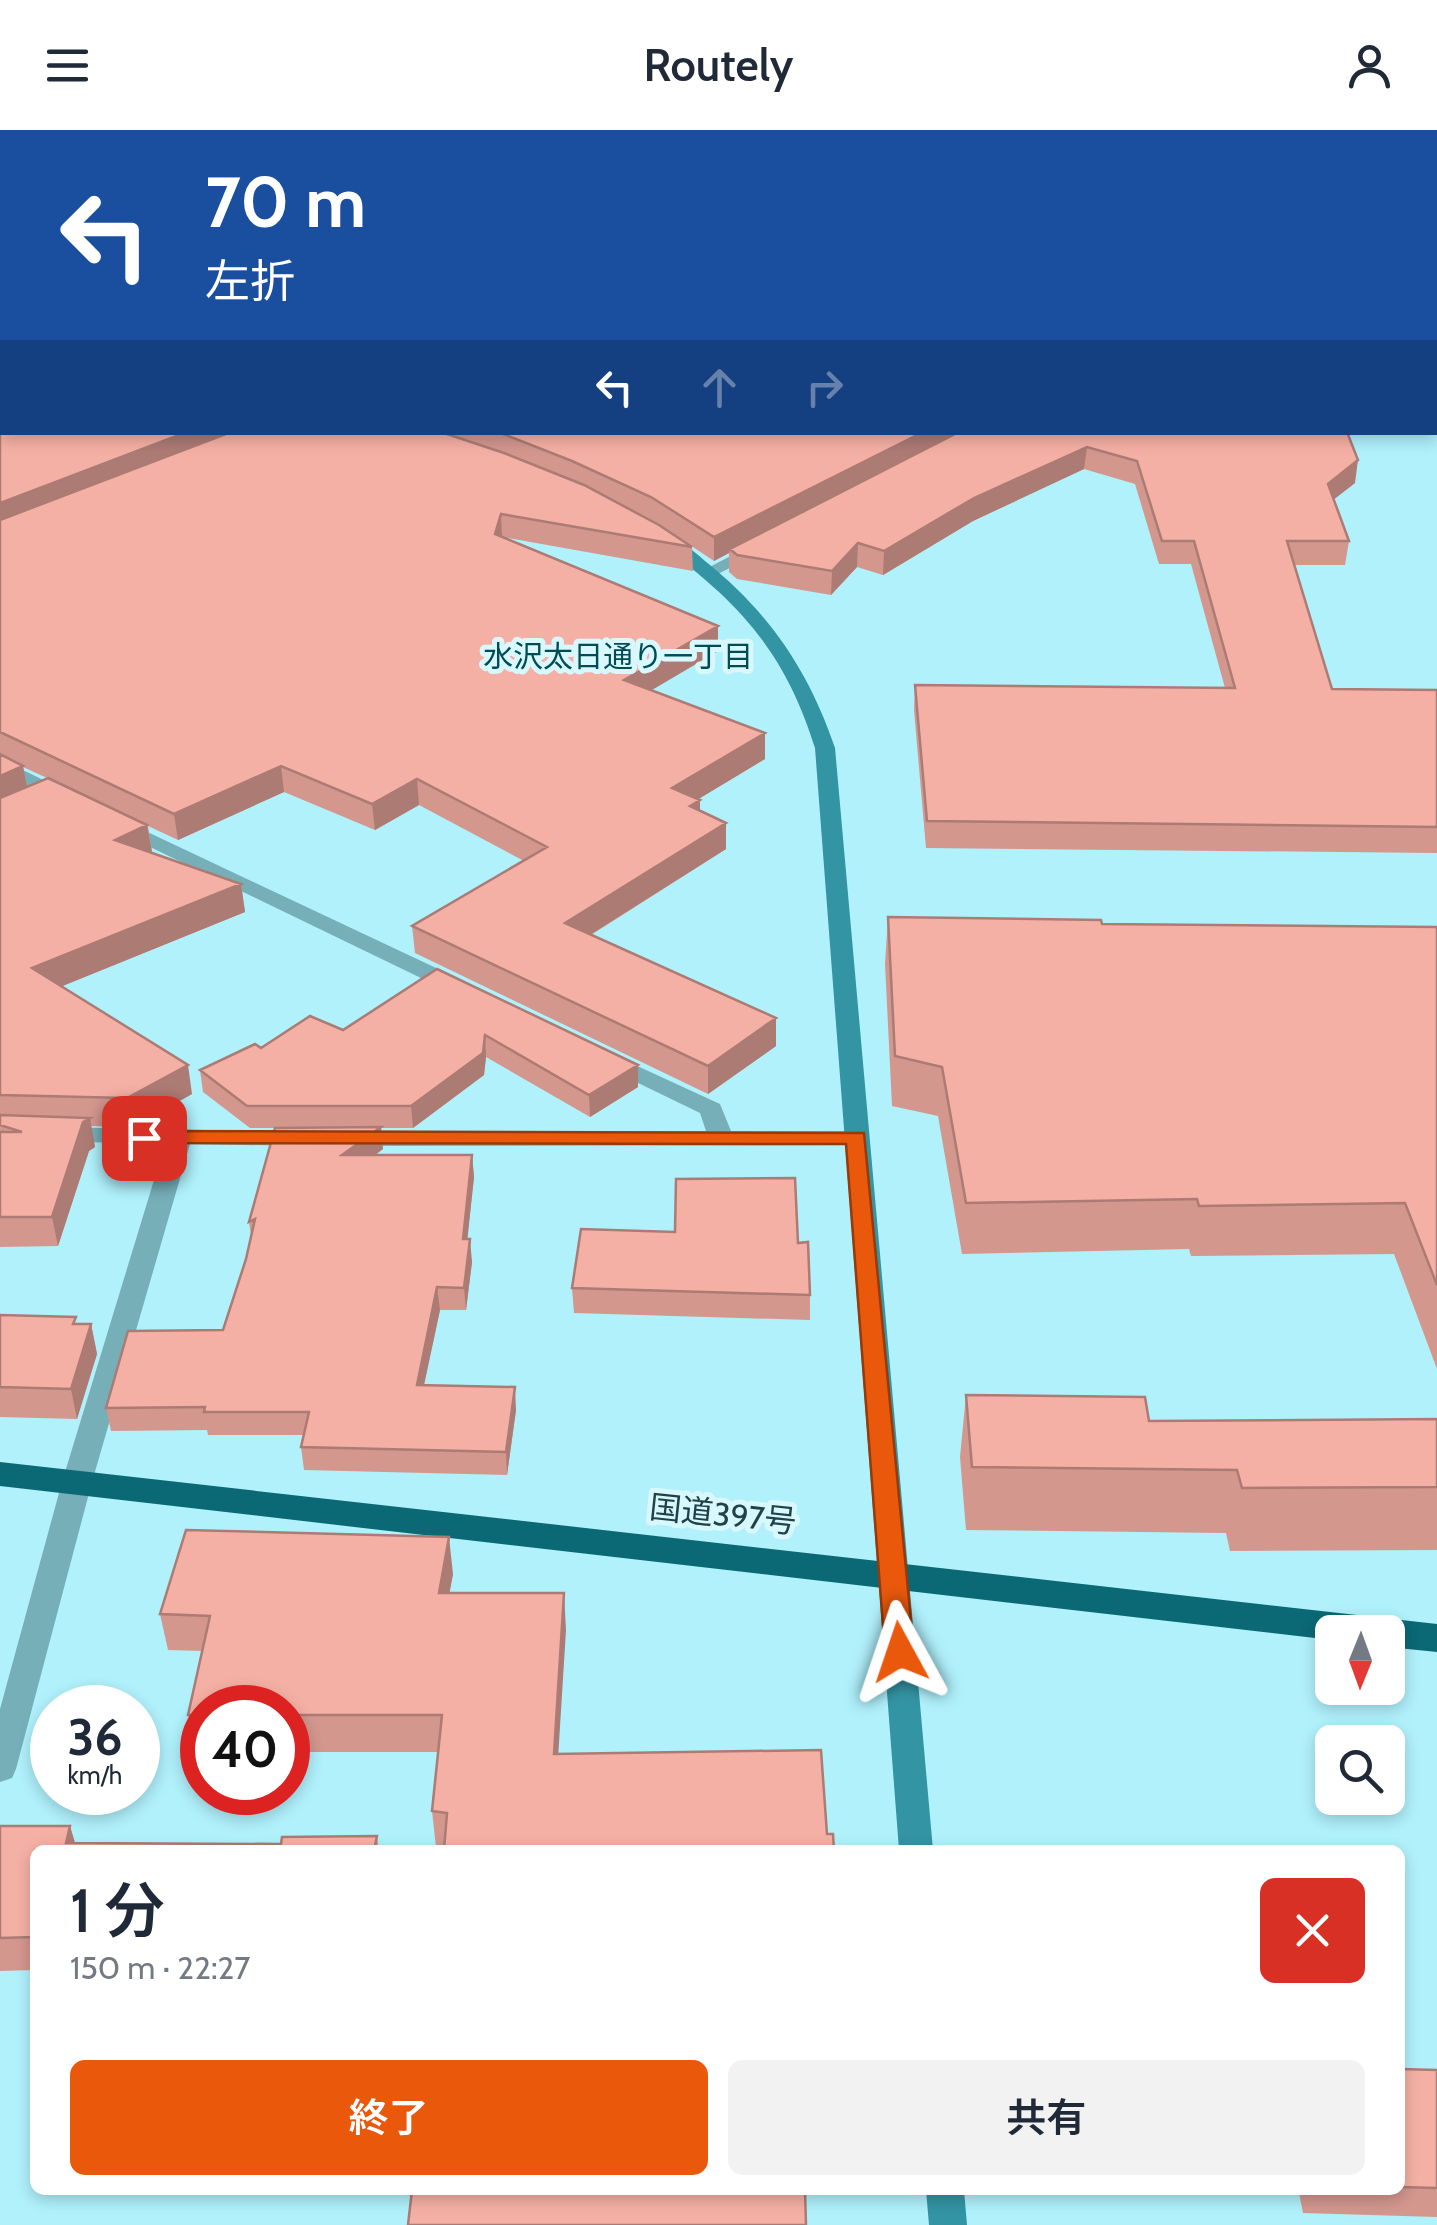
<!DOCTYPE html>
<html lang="ja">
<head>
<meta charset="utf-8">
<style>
  body { margin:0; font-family:Cabin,"Noto Sans JP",sans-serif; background:#f2f2f3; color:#1f2937; height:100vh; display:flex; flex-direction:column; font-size:38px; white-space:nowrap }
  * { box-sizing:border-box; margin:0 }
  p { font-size:32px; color:#747a83 }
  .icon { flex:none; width:55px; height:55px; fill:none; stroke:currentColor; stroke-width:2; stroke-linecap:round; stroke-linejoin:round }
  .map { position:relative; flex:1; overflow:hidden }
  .drawer { position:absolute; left:30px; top:1715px; width:1375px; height:350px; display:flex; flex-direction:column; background:#fff; border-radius:15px; box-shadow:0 5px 15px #0003 }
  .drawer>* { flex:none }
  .hud { position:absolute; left:0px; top:0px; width:1438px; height:305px; box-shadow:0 5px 15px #0003; background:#1a4fa0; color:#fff; overflow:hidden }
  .needle { width:65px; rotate:181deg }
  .controls { position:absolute; left:1315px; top:1485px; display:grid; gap:20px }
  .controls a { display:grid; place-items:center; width:90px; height:90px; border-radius:15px; background:#fff; box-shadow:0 5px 15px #0003; font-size:50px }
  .speed { position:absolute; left:30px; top:1555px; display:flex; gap:20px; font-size:50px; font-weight:700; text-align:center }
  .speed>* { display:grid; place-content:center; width:130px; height:130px; border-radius:50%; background:#fff; box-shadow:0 5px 15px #0003; line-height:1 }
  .speed small { font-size:25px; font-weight:400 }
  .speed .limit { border:15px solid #d22; background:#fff; color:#111 }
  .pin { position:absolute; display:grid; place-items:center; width:85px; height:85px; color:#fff; margin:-42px; border-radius:20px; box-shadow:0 5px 15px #0006 }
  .me { position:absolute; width:110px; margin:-55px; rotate:355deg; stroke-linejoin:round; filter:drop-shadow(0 0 8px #0008) }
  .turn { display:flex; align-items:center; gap:35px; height:210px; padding:0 40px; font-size:45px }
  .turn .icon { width:130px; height:130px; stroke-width:2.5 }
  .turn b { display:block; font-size:70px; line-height:85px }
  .lanes { display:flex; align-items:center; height:95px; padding:0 40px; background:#0003; justify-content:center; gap:50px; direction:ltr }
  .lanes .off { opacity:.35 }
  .round { display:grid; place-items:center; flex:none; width:105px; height:105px; border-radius:15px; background:#f2f2f3 }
  .summary { display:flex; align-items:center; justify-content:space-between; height:170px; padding:0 40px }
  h1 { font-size:60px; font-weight:600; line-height:75px }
  .button { display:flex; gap:20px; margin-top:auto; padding:20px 40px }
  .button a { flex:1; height:115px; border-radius:15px; background:#ea580c; color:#fff; font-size:40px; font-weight:600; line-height:115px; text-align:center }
  .button a+a { background:#f2f2f3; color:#1f2937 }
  header { display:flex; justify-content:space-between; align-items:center; height:130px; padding:0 40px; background:#fff; font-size:45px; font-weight:600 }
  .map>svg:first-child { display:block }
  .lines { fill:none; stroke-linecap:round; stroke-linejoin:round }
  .street { fill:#77afb9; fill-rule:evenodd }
  .secondary { fill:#3394a3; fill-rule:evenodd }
  .highway { fill:#0a6975; fill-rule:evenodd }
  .rail-far1-casing { stroke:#2e545b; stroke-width:6 }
  .rail-casing { stroke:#2e545b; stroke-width:8 }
  .rail-far1 { stroke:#d9f8fd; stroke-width:4; stroke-dasharray:11; stroke-linecap:butt }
  .rail { stroke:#d9f8fd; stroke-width:5; stroke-dasharray:15; stroke-linecap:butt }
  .wall { fill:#d3978e; fill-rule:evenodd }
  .shaded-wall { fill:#ac7b74 }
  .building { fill:#f5b0a5; stroke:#ac7b74; stroke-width:2.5 }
  .route { fill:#ea580c; stroke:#983908; stroke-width:2.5 }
  .labels { text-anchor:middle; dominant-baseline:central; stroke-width:10; stroke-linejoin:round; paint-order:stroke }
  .far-neighbourhood-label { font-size:30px; fill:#004c55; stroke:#d9f8fd }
  .street-label { font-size:32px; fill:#1f4248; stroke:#d9f8fd }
</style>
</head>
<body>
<header><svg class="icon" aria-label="menu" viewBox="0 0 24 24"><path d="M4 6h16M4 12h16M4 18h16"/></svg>Routely<svg class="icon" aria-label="person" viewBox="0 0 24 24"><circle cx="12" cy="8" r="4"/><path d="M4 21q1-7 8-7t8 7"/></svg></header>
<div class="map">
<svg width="1437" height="2095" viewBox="0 0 1437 2095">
  <rect width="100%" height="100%" fill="#b0f1fc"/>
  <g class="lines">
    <path class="street" d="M1435,33H1437V39H1435Z
      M759,411L765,412V420L716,445L702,441Z
      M0,629L60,658L63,662L60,666H46L0,643Z
      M122,690L468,853L471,858L468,863H452L115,700V692Z
      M609,923L720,974L731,1001H856L868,1008L856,1015L350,1016L338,1009L350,1002L706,1001L700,983L601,935L597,930L601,925Z
      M0,996L305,1002L317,1009L305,1016L190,1014L92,1352L16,1639L12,1648L0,1652V1579L62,1352L165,1014L0,1010Z"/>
    <path class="secondary" d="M1318,0H1330L1332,2H1320Z
      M1435,122L1437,123V132L1435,131Z
      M660,406C676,404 693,421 705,431C769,482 809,541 835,618L933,1720H899L815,618C785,522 740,473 660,414Z
      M926,2060H964L967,2095H929Z"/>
    <path class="highway" d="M0,1332L1437,1494V1522L1388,1517V1502H1332V1510L0,1356Z"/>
    <g class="rail-far1-casing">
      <path id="rail-far1" d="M1435,237L1437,241"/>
    </g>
    <g class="rail-casing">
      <path id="rail" d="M1435,275L1437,279"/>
    </g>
    <use href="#rail-far1" class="rail-far1"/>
    <use href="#rail" class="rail"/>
  </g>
  <path class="wall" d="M0,0L2,2V78L0,77Z
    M1345,0H1437V26H1435V2H1346Z
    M2,97V150L0,149V98Z
    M0,159L2,302H1347L1355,353L1333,370L1349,411L1345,435H1294L1332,559L1437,560V723L926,718L914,580L915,555L1225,558L1191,434H1159L1135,354L1084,339L973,391L883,445L857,437L831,465L737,449L729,442V423L714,431L678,407L692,417L693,441L502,407L718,521L650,560L765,629L698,669L700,680L726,693V719L591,805L776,888V916L708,964L415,823L412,796L524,731L419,675L375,700L284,662L178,710L148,696L152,722L241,754L245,782L62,856L192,964L133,997L91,996L95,1017L89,1021L58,1116L0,1117ZM23,637L47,648L27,656Z
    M888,787L1102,794L1437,797V1239L1394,1124L1191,1126L1189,1119L962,1124L938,986L892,976L885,834Z
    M437,839L638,935V957L590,987L486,927L484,945L413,998H381L383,1019L375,1025H472L474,1047L467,1109L472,1132L466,1180H440L424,1255L516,1280L507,1345L304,1340L301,1317L303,1305H208L207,1300L111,1301L106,1278L223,1200L246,1129L251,1105L249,1092L275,998H250L203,962L200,940L261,918L343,900Z
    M798,1113L810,1165V1190L574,1183L572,1158Z
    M0,1185L78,1194H91L97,1224L77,1289L0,1287Z
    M966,1265L1149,1291L1437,1289V1420L1230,1421L1226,1403L966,1400L960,1327Z
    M453,1444L449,1463L566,1500L444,1718L436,1717L432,1681L438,1622H288V1578H202V1622H196L188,1585L202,1521L168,1520L160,1484Z
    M0,1696H70L75,1713L281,1714L377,1706L379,1720H35V1840L0,1841Z
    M1400,1939L1437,1940V2087L1303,2083L1299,2063L1181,2061V2060H1400Z"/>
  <path class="shaded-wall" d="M187,302H248L0,398V373Z
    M923,302H965L730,419L729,423L714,431V407Z
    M1087,317L1084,339L973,391L883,445L884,421L974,368Z
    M1358,330L1355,353L1324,377L1328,354Z
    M501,384L502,407L495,404Z
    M858,413L857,437L831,465L832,441Z
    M718,496V521L625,576L624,550Z
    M765,603V629L672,685V658Z
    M23,636L28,662L0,675V646Z
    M281,636L284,662L178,710L174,684Z
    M417,649L419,675L375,700L372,674Z
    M700,670V696L690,676Z
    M726,693V719L566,820L565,793Z
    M147,695L152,722L115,710Z
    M241,754L245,782L38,866L32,838Z
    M776,888V916L708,964V936Z
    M485,905L486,927L484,945L413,998L411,976Z
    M188,935L192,964L133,997L127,968Z
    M638,935V957L590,987L589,965Z
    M90,988L95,1017L89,1021L58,1116L52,1087L83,992Z
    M381,997L383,1019L345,1047L342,1025Z
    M472,1025L474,1047L465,1132L463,1109Z
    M470,1109L472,1132L466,1180L464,1158Z
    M437,1157L440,1180L419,1278L417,1255Z
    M91,1194L97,1224L77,1289L71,1259Z
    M515,1257L516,1280L507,1345L506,1322Z
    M449,1407L453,1444L443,1499L439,1463Z
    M564,1463L566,1500L556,1661L554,1624Z
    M70,1696L77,1720L66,1713Z"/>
  <path class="building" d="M0,0H1243L1245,2H2V60L0,59Z
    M1379,0H1437V15H1435V2H1381Z
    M2,113V131L0,130V114Z
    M2,158V302H187L0,373V159Z
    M231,302H441L504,323L584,355L659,395L692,417L501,384L495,404L718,496L624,550L765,603L672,658L700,670L690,676L726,693L565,793L776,888L708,936L412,796L547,717L417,649L372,674L281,636L174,684L0,602V390Z
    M498,302H923L714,407L651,367L572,331Z
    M959,302H1347L1358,330L1328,354L1349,411H1287L1332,559L1437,560V697L927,691L915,555L1235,558L1194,411H1162L1137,331L1087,317L974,368L884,421L858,413L832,441L737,425L730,419Z
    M0,624L23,636L0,646Z
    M48,648L147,695L115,710L241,754L32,838L188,935L127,968L0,965V668Z
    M888,787L1101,790L1102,794L1437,797V1155L1405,1073L1199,1076L1197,1069L966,1073L942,937L895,926Z
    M437,839L638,935L589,965L485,905L483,923L411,976H247L200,940L255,914L261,918L310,886L343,900Z
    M0,985L90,988L83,992L52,1087H0V1002H22L0,995Z
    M381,997L342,1025H472L463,1109H470L464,1158L437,1157L417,1255L515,1257L506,1322L301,1317L309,1282H204L205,1277L106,1278L128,1201L223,1200L246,1129L255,1089L249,1092L275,998Z
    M795,1048L798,1113L808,1112L810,1165L572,1158L581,1099L675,1102L676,1049Z
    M0,1185L76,1187L73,1194H91L71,1259L0,1257Z
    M966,1265L1145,1267L1149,1291L1437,1289V1357L1242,1358L1237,1340L972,1337Z
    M186,1400L449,1407L439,1463H564L554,1624L821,1620L827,1704H833L834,1720H444L447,1683L432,1681L442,1585H288V1578H202V1585H188L210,1486L160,1484Z
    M0,1696H70L66,1713L281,1714L282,1707L377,1706L374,1720H35V1807L0,1808Z
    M1400,1939L1437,1940V2058L1400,2057Z
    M412,2060H805L806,2095H408Z"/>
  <path class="route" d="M144,1001L864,1003L914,1522L910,1530L900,1533L889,1530L885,1522L846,1014L136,1013L132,1008Z"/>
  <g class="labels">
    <g class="far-neighbourhood-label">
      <text x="618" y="526">水沢太日通り一丁目</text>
    </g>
    <g class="street-label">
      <text transform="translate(723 1384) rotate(6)">国道397号</text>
    </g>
  </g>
</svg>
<div class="controls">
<a><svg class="needle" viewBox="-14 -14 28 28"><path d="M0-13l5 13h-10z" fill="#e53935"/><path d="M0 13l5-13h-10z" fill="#747a83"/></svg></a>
<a><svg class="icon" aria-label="search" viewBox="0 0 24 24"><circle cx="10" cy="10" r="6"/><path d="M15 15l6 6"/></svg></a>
</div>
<div class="speed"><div>36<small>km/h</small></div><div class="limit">40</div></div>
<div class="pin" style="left:144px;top:1008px;background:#d93025"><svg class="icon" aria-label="arrive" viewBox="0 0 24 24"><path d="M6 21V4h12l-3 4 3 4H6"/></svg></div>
<svg class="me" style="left:900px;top:1522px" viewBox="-20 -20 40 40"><path d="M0-17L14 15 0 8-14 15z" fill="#ea580c" stroke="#fff" stroke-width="4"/></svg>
<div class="hud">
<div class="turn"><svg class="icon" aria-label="left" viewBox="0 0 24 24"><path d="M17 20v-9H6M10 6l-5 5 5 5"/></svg><div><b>70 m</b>左折</div></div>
<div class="lanes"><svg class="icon" aria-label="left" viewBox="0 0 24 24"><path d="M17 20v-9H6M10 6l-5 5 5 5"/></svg><svg class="icon off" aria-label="ahead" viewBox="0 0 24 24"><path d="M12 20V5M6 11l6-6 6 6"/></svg><svg class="icon off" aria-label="right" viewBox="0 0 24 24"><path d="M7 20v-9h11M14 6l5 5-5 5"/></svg></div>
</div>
<section class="drawer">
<div class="summary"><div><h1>1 分</h1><p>150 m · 22:27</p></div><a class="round" style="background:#d93025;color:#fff"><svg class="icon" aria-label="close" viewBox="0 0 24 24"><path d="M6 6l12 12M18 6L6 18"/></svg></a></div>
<div class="button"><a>終了</a><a>共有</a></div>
</section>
</div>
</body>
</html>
